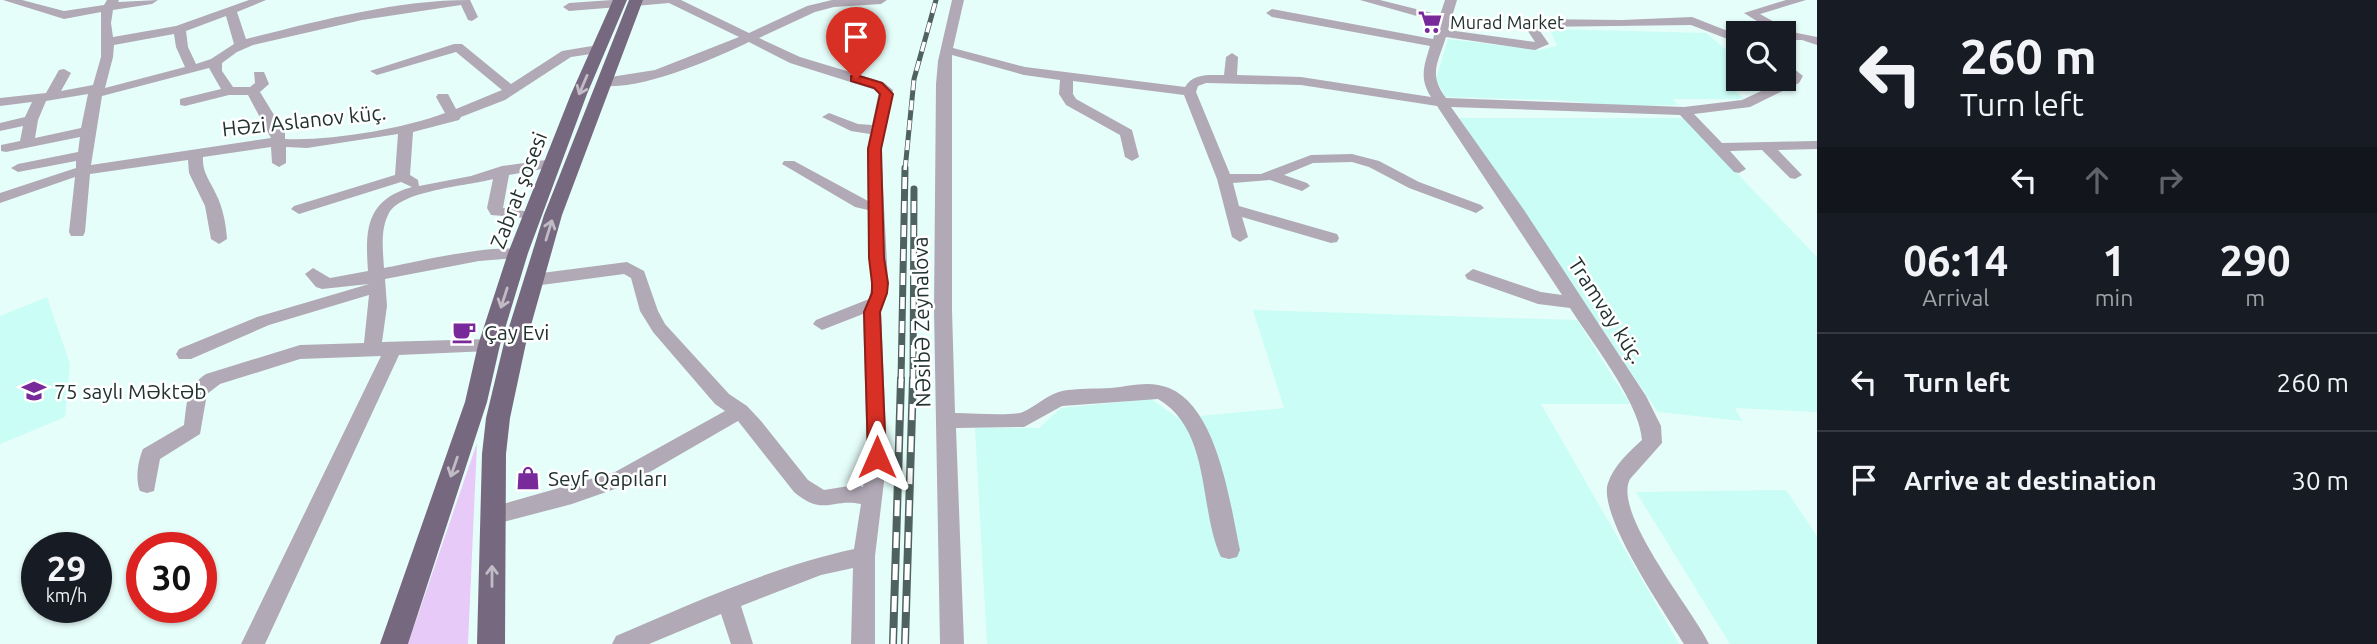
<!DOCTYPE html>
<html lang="en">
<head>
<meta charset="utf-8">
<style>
  body { margin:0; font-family:Ubuntu,sans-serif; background:#20242c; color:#f1f3f6; height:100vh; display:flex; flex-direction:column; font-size:26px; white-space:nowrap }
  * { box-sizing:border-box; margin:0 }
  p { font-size:23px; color:#9ea1a6 }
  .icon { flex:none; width:38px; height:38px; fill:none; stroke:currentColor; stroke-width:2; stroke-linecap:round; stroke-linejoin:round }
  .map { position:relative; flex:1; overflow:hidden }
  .drawer { display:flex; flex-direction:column; background:#171b24; width:560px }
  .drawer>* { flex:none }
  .banner { background:#171b24; color:#f1f3f6; overflow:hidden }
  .tools { position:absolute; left:1726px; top:21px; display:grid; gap:14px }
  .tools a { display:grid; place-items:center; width:70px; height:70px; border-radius:0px; background:#171b24; box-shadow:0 2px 5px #0004; font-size:35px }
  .speed { position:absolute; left:21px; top:532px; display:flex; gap:14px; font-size:35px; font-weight:700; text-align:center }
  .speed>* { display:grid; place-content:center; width:91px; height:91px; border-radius:50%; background:#171b24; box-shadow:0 2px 5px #0004; line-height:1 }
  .speed small { font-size:18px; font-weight:400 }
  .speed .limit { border:10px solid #d22; background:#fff; color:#111 }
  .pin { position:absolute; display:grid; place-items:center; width:60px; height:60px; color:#fff; margin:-72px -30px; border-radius:50% 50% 50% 0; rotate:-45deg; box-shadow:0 0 7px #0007 }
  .pin .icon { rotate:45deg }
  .me { position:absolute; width:77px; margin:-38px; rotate:0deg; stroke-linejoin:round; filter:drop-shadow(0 0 5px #0008) }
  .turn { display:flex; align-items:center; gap:24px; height:147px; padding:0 28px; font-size:32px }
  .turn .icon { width:91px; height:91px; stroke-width:2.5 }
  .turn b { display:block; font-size:49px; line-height:60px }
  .lanes { display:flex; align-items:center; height:66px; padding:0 28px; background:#0003; justify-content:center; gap:35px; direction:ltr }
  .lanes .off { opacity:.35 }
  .eta { display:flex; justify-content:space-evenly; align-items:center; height:119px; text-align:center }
  .eta b { font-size:42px; font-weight:700; line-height:49px }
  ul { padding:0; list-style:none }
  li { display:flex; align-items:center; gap:21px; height:98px; padding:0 28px; border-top:2px solid #363941 }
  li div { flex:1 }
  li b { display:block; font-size:26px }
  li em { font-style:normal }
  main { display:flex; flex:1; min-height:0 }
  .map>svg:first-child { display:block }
  .built { fill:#c9fdf5 }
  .green { fill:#e8caf8 }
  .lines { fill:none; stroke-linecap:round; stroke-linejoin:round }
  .street { fill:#b1a9b6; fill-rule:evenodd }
  .primary { fill:#76687e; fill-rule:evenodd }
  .rail-far2-casing { stroke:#50625f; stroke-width:5 }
  .rail-far1-casing { stroke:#50625f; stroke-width:7 }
  .rail-casing { stroke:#50625f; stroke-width:8 }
  .rail-far2 { stroke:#fff; stroke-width:3.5; stroke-dasharray:10; stroke-linecap:butt }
  .rail-far1 { stroke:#fff; stroke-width:4.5; stroke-dasharray:12; stroke-linecap:butt }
  .rail { stroke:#fff; stroke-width:5; stroke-dasharray:16; stroke-linecap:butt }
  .oneway { stroke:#c1bbc5 }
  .route { fill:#d93025; stroke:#8d1f18; stroke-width:2 }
  .labels { text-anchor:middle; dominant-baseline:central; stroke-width:5; stroke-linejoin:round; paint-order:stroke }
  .far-poi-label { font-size:18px; fill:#22322f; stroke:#fff; text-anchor:start }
  .street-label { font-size:21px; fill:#22322f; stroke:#fff }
  .poi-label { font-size:21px; fill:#22322f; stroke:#fff; text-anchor:start }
</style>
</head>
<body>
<main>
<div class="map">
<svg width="1817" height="644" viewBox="0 0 1817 644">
  <rect width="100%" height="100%" fill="#e6fefa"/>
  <path class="built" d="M1550,29L1706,33L1738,60V79H1759L1765,84L1731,87L1744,99H1673L1678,105L1622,106L1556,100L1445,97L1436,79L1448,39L1539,50L1557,46Z
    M1459,118H1684L1817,257V412L1735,408L1742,421L1658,412Z
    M47,297L70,364L65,417L0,444V316Z
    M1253,310L1577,320L1630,404H1541L1679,644H987L975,428H1039L1061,408L1151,399L1178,418L1284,408Z
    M1786,490L1817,536V644H1730L1636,492Z"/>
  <path class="green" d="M477,443L468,644H408Z"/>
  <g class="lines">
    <path class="street" d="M3,0H22L64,11L104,5L107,0H119L118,2L158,0L152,4L113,10L111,23L113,37L176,26L249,0H266L237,12L246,39C319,21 395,0 470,0L478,17L472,21L468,20L461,5L362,20L253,45L237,52L222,63V71L233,87H250L255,83L254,72H264L269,84L260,92L285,133V139C331,141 402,129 445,113L436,97L438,94H448L456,109L502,90L456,52L377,75L370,71L454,44H462L511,84L562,51L598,45L604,49L598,53L571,57L505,100L461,117L459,120L413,132L410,175L418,180L419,186L471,176L502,166L553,159L560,163L553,167L509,175L503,208L538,213L540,216L538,219L491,215L487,208L493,179C468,186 402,190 389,213C380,229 383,251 384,268C407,264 513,238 526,253L518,258L479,261L385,279L387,306L382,342L489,339L495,340L498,345L495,350L489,351L399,355L265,644H241L381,356L300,359L220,384L207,394L200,434L160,459L154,491L147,493L140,491C135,480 138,460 143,449L184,425C187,403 186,387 206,374L300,345L364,343L369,295L269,325L191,359H179L176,354L179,349L257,317L369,284L322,289L316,287L305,274L313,268L330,278L368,271C365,229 366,200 412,187L401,182L299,214L291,209L294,206L395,175L398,134L307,148L286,147V163L279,167L272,163L271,147L203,157C202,173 210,180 216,194C223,208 226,224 227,239L219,244L211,239L205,206L189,173L188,160L90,174L85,232L83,236H71L69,232L75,177L0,203V193L76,168V161L18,172L11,168L18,164L78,152L80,137L6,152L1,151V145L20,141L23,126L0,131V123L25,117L32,102L0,106V98L46,93L59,70L64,69L71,73L61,91L93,85L101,57V12L64,19ZM226,16L234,44L211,59L196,64L188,47L186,31ZM174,34L176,47L185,67L105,88L113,57L114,45ZM209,68L221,89L180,99V105L185,106L229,95H248L271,138L91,165L102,96ZM88,94L81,128L35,138L38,120L46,101Z
      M612,0H621L625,3L619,7L569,11L563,7L569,3Z
      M630,0H681L749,33L807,6L832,0H887L881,4L834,7L815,12L759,38L800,57L883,82L893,90L881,149L888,283V293L881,312L887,457L875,556V644H851L853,568L821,575L741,606L753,644H731L721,614L649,644H612L616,636C690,604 775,566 854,549L861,504C831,498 824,517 794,492L738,421L629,484L572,504L492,525L485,522L482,516L485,510L492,507L615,472L725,411L715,404L653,332L640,311L631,278L624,274L534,286L526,280L534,274L627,262L644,271L658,311L665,324L729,394L747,406L761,421L808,480L824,490L855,485L863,487L867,457L863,314L822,330L813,324L816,320L869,299L872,283L868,210L855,207L782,164L784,161H794L868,201L867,149L870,134L851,131L822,117L829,113L858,124L872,125L879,91L790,63L749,42C714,59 636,93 598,85V79L655,70L739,37L669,3L635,6L631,5Z
      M952,0H964L953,48L1025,67L1185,87C1193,73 1209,75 1224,75L1226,57L1232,53L1238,57L1237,75L1301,77L1431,97C1419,78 1424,66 1430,46L1272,17L1266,13L1272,9L1433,39L1438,22L1360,0H1380L1440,15L1445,0H1457L1448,30L1535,42L1524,25L1533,19L1622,20L1692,17L1738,35V43L1691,25L1537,27L1549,44L1535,50L1446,37C1438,63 1428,74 1446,98L1684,107L1742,100L1789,78L1783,71V60L1803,76L1799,83L1750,107L1694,114L1722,143L1817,141V149L1778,150L1802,175L1795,179L1790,178L1762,150L1730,151L1746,169L1739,173L1734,172L1680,115L1451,107L1524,210L1646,396L1661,426L1662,443L1630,479C1612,513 1693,610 1709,644H1684C1666,614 1597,515 1608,483C1614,465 1629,452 1642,440C1640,403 1591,341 1570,308L1538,304L1467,279L1465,275L1473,269L1541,292L1562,295L1437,106L1301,85L1206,83L1198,86L1196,92L1230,174H1261L1311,155L1352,154L1379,161L1419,182L1481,205L1484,208L1476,213L1471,211L1409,188L1369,167L1352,162L1313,163L1284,175L1307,183L1310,186L1302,191L1270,180L1233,183L1239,206L1337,234L1339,238L1337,242L1331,243L1242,217L1248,237L1240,242L1232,237L1217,179L1184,95L1073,81V94L1076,99L1132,130L1139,157L1132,161L1125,157L1120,135L1066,105L1059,94L1060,80L1024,75L952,55V310L955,413C976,413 1000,416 1020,413C1032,410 1045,395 1062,391C1078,388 1095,389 1111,388C1130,386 1150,380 1169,388C1218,408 1230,504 1240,550L1237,557L1229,559L1221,557C1198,508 1212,431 1158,399L1062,406L1024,427L956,428L964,644H940L934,310L936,84L938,61Z
      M1786,0H1806L1760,14L1792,32L1817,37V45L1802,40H1783V33H1776L1744,13Z"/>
    <path class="primary" d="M613,0H627L587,94L528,253L500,345L487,402L408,644H380L465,402L478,345L508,253L571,94Z
      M629,0H643L562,215L526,343L510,418L506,454L505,644H477L482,454L486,418L504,343L544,215Z"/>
    <g class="rail-far2-casing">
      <path id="rail-far2" d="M905,170L914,79L936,0"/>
    </g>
    <g class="rail-far1-casing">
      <path id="rail-far1" d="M901,381L905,168
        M913,381L914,189"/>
    </g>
    <g class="rail-casing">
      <path id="rail" d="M893,644L901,379
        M905,644L913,379"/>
    </g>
    <use href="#rail-far2" class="rail-far2"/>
    <use href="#rail-far1" class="rail-far1"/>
    <use href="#rail" class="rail"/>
  </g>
  <defs><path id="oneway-shaft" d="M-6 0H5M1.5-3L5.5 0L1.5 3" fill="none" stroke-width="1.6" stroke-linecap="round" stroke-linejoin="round" transform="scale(1.75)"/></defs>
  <g class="oneway">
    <use href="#oneway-shaft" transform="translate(583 85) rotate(113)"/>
    <use href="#oneway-shaft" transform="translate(549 230) rotate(-73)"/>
    <use href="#oneway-shaft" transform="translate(504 298) rotate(108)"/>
    <use href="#oneway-shaft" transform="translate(454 467) rotate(109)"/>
    <use href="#oneway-shaft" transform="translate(492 576) rotate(-90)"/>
  </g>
  <path class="route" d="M856,75L882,83L893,94L881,149L884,258L888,283L887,293L880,312L886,457L883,463L877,465L870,463L868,457L864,312L872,293V283L869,258L868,149L880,94L874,88L851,81V76Z"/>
  <defs>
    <g id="supermarket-bare" transform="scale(1.89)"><path d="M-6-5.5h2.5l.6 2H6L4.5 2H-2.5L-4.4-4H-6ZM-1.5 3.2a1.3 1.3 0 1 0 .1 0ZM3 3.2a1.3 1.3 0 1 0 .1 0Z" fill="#78299a" stroke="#fff" stroke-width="2.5" paint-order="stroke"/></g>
    <g id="cafe-bare" transform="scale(1.89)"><path d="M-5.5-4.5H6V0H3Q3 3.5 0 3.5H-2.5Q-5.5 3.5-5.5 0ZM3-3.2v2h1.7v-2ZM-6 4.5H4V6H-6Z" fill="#78299a" stroke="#fff" stroke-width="2.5" paint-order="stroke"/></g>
    <g id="school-bare" transform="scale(1.89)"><path d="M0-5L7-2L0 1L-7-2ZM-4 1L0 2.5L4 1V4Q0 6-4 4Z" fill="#78299a" stroke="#fff" stroke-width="2.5" paint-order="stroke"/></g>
    <g id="shop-bare" transform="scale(1.89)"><path d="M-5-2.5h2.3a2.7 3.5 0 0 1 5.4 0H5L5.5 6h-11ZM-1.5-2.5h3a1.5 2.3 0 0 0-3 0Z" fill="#78299a" stroke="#fff" stroke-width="2.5" paint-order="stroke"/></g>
  </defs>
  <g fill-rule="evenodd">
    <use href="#supermarket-bare" x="1430" y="22"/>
    <use href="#cafe-bare" x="464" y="332"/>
    <use href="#school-bare" x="34" y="391"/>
    <use href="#shop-bare" x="528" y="478"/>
  </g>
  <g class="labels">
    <g class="far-poi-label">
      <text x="1450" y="22">Murad Market</text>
    </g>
    <g class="street-label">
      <text transform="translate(304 120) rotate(-6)">Həzi Aslanov küç.</text>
      <text transform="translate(518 190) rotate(-69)">Zabrat şosesi</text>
      <text transform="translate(1607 310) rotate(57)">Tramvay küç.</text>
      <text transform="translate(921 322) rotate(-91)">Nəsibə Zeynalova</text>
    </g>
    <g class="poi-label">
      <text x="484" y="332">Çay Evi</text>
      <text x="54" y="391">75 saylı Məktəb</text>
      <text x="548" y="478">Seyf Qapıları</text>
    </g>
  </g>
</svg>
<div class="tools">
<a><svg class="icon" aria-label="search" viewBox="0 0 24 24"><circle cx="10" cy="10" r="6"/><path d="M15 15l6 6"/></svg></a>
</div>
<div class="speed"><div>29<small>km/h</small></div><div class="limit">30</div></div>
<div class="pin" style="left:856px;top:79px;background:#d93025"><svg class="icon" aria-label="arrive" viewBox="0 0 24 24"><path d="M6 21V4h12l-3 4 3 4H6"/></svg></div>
<svg class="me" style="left:877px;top:457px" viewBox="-20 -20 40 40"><path d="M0-17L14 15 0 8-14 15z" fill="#d93025" stroke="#fff" stroke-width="4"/></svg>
</div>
<section class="drawer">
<div class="banner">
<div class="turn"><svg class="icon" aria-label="left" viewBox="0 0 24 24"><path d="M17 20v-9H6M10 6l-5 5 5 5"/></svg><div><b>260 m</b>Turn left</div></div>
<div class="lanes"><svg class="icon" aria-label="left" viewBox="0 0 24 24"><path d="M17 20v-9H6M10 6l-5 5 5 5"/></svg><svg class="icon off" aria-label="ahead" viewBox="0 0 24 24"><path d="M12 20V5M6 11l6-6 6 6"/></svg><svg class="icon off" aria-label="right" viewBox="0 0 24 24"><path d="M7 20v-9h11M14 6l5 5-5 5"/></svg></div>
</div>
<div class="eta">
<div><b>06:14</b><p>Arrival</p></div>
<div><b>1</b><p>min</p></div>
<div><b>290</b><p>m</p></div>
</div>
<ul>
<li><svg class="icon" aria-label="left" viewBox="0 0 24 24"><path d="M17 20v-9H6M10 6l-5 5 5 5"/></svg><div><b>Turn left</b></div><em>260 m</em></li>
<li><svg class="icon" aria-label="arrive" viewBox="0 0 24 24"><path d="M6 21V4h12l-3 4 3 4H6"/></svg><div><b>Arrive at destination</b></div><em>30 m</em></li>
</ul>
</section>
</main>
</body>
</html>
